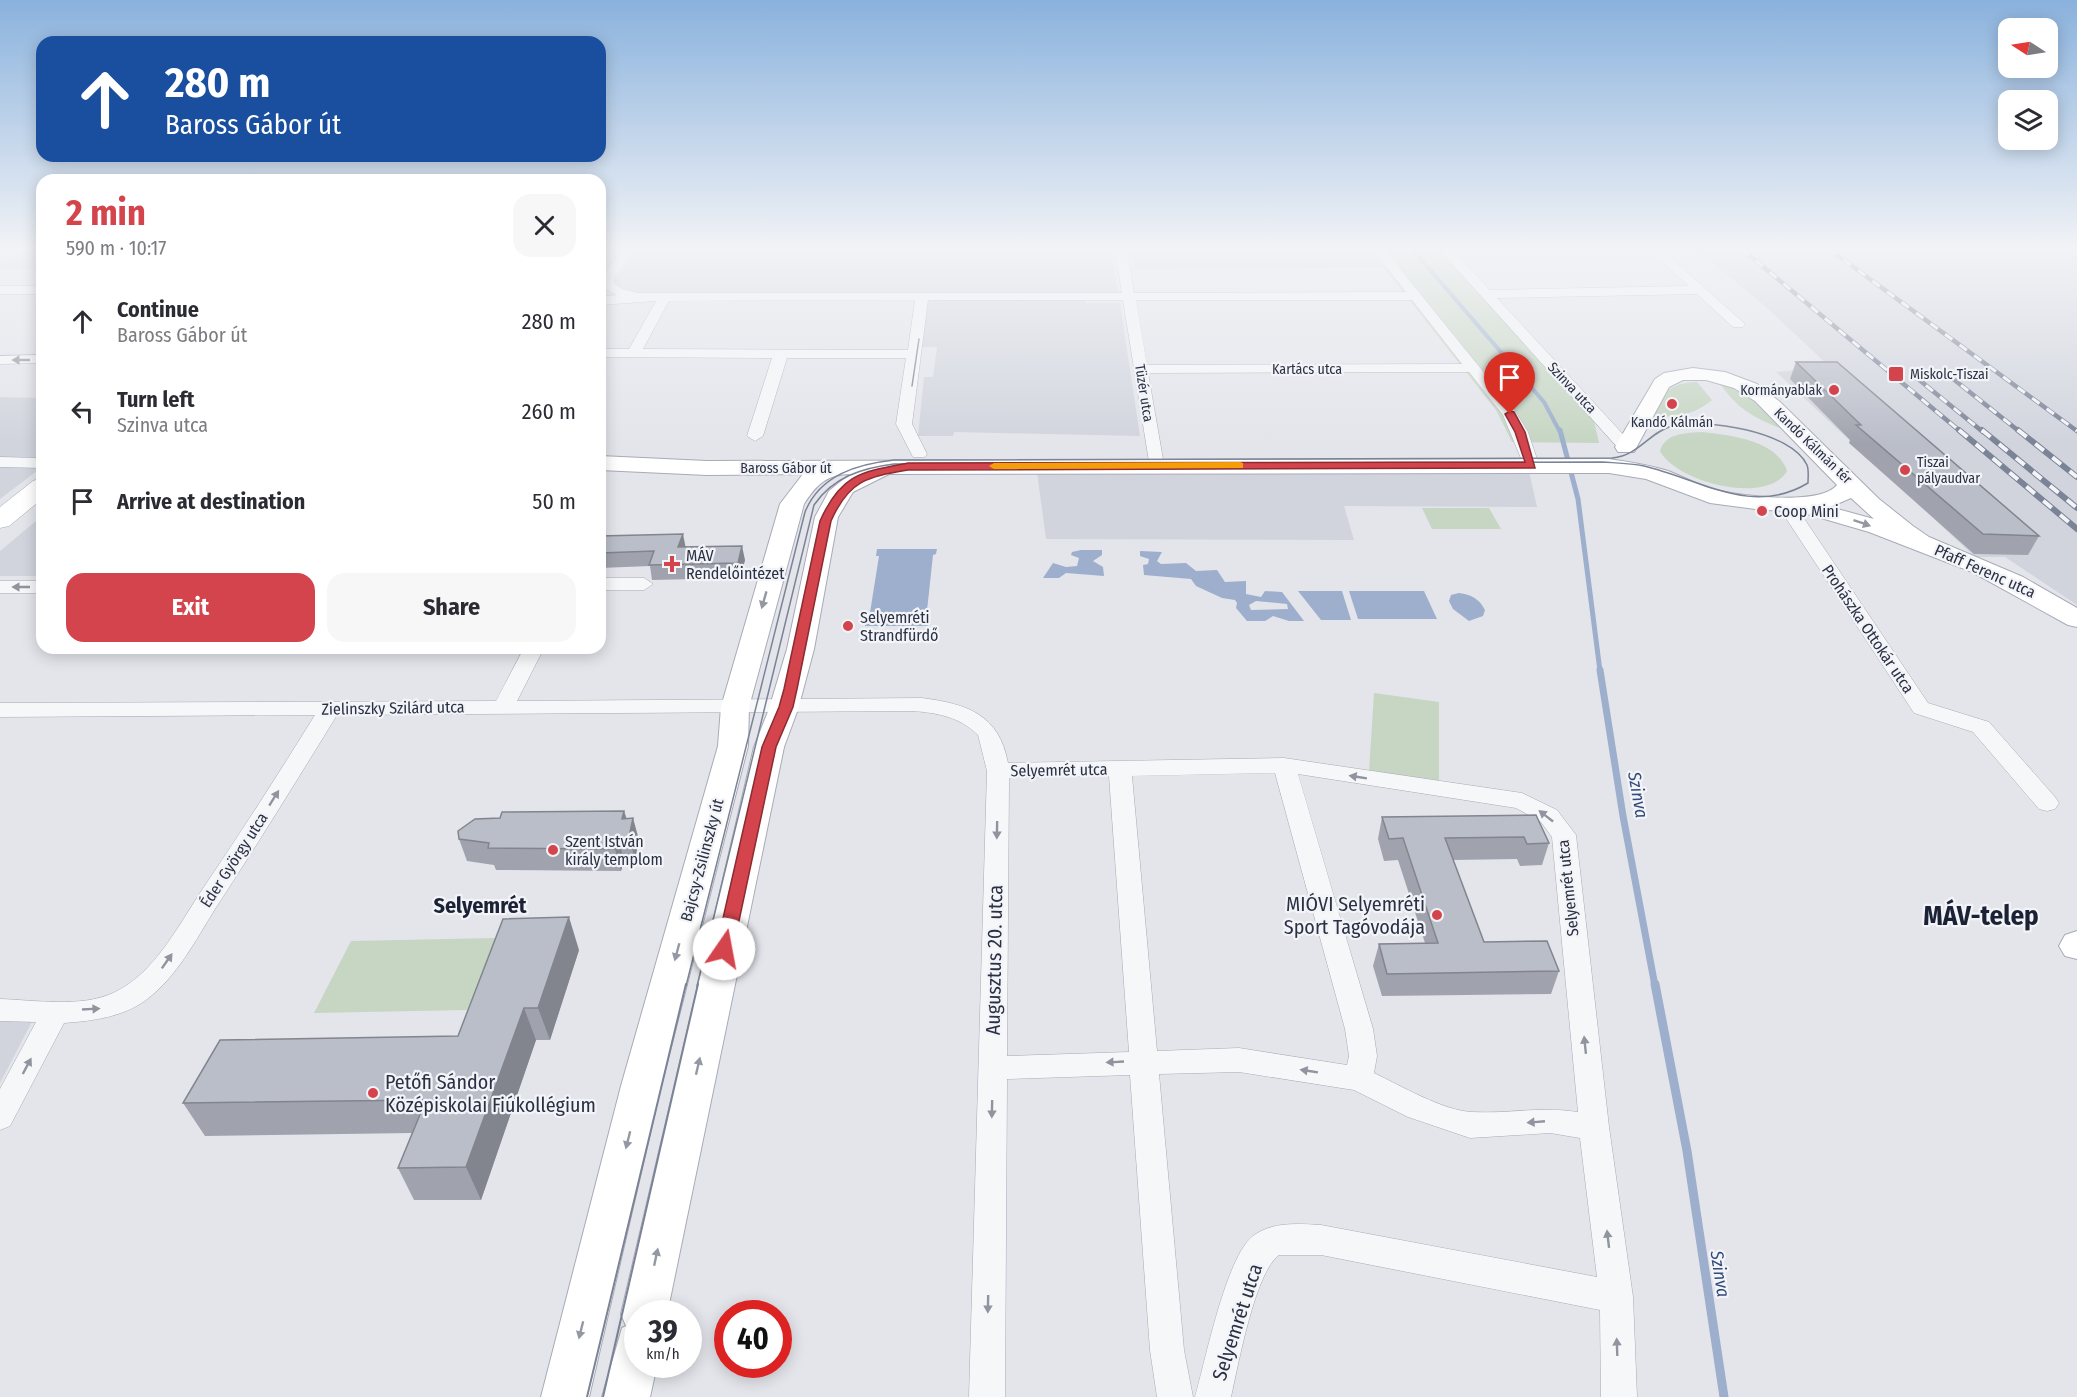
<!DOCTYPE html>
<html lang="en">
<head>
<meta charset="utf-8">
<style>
  body { margin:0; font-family:"Fira Sans Condensed",sans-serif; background:#f7f7f7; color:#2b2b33; height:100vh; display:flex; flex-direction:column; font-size:22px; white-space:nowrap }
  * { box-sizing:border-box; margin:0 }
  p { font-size:20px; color:#7c7c81 }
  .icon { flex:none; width:33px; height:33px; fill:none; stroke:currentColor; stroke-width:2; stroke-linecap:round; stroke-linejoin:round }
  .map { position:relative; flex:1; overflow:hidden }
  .drawer { position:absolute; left:36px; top:174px; width:570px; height:480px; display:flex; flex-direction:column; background:#fff; border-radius:18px; box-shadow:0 3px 15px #0003 }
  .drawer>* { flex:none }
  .hud { position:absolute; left:36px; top:36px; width:570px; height:126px; border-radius:18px; box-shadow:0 3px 15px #0003; background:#1a4fa0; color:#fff; overflow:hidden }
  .needle { width:39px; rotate:282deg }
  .tools { position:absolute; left:1998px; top:18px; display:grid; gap:12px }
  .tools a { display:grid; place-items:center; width:60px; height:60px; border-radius:12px; background:#fff; box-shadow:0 3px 15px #0003; font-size:30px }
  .speed { position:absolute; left:624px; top:1300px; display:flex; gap:12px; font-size:30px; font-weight:700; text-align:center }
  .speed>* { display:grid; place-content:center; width:78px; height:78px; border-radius:50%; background:#fff; box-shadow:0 3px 15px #0003; line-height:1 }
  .speed small { font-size:15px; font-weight:400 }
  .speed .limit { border:9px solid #d22; background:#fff; color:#111 }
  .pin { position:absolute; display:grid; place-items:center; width:51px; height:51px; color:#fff; margin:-62px -26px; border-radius:50% 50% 50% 0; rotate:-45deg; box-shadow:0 0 6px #0007 }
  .pin .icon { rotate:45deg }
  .me { position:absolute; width:66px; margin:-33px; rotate:12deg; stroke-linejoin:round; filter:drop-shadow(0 0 4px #0008) }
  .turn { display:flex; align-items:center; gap:21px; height:126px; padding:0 30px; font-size:27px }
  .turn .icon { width:78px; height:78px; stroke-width:2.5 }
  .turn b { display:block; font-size:42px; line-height:51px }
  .round { display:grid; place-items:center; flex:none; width:63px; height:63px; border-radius:18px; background:#f7f7f7 }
  .overview { display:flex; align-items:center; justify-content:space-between; height:102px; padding:0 30px }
  h1 { font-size:36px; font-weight:700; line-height:45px; color:#d4444c }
  .cta { display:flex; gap:12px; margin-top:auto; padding:12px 30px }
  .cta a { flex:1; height:69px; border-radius:18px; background:#d4444c; color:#fff; font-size:24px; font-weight:700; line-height:69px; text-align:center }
  .cta a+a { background:#f7f7f7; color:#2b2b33 }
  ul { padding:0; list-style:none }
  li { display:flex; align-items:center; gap:18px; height:90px; padding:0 30px }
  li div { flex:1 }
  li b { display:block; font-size:22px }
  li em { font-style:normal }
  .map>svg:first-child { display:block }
  .built { fill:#d1d4dd }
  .green { fill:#c6d6c3 }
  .water { fill:#9dafcc; fill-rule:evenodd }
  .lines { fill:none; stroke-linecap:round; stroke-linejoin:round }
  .stream-far3 { stroke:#9dafcc; stroke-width:4 }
  .stream-far2 { stroke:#9dafcc; stroke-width:5 }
  .stream-far1 { stroke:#9dafcc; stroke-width:7 }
  .stream { stroke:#9dafcc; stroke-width:9 }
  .street-casing { stroke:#a8abb6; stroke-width:1 }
  .secondary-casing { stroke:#a8abb6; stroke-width:2 }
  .primary-casing { stroke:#a1a8b8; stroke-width:1 }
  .street { fill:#f6f7f9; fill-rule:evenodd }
  .secondary { fill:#fff; fill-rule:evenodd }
  .primary { fill:#fff; fill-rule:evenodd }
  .tram-far1 { stroke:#7b8396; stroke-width:1.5 }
  .tram { stroke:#7b8396; stroke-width:2 }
  .rail-far1-casing { stroke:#7b8396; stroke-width:4.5 }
  .rail-casing { stroke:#7b8396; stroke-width:6 }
  .rail-far1 { stroke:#f3f4f8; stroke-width:3; stroke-dasharray:9; stroke-linecap:butt }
  .rail { stroke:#f3f4f8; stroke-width:4; stroke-dasharray:11; stroke-linecap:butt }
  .wall { fill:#a0a3ad }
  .shaded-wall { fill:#82858d }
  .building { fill:#babec9; stroke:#82858d; stroke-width:1.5 }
  .oneway { fill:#90949e }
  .oneway2 { fill:#9498a2 }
  .route { fill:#d4444c; stroke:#8a2c31; stroke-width:1.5 }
  .slow { fill:#f59e0b }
  .poi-dot { fill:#d4444c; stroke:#f3f4f8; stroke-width:2 }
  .labels { text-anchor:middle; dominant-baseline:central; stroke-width:4.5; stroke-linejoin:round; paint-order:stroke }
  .far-street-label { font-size:14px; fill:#2a3144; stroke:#f3f4f8 }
  .far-poi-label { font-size:14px; fill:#2a3144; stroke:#f3f4f8; text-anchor:start }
  .poi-label { font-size:16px; fill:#2a3144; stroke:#f3f4f8; text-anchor:start }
  .street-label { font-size:16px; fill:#2a3144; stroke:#f3f4f8 }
  .water-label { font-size:18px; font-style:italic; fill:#324b7a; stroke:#f3f4f8 }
  .near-poi-label { font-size:20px; fill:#2a3144; stroke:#f3f4f8; text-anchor:end }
  .near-street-label { font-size:20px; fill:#2a3144; stroke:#f3f4f8 }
  .district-label { font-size:22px; font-weight:bold; fill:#1c2235; stroke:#f3f4f8 }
  .near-district-label { font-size:27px; font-weight:bold; fill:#1c2235; stroke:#f3f4f8 }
</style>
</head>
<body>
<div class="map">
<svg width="2077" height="1397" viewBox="0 0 2077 1397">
  <rect width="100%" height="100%" fill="#e3e5eb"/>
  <path class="built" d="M30,249H42V269H0V265Z
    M637,249H1111L1118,292L635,293L618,287L615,280Z
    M1131,249H1369L1384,268L1134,269Z
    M1696,249H2077V605L2005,557H1975L1776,372L1830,367L1767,308Z
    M1084,299L1086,303H1120L1140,436L954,432L953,436H918L924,377H933L937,347H921L928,301Z
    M0,397L42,398V467L0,499Z
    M1528,467L1537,507L1344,506L1354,540L1046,539L1037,472Z
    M42,516V576H0V551Z
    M0,1016H35L0,1083Z"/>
  <path class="green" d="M1369,249H1438L1594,421L1599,443L1512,442L1496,410Z
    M1697,382L1712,400C1692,416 1676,418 1650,416C1662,392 1670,383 1697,382Z
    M1719,382C1742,390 1772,406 1782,429C1753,417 1737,409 1719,382Z
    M1702,432C1730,435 1777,440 1787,471C1767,506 1676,482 1660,451C1665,433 1686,433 1702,432Z
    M1422,508H1489L1501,529H1432Z
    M1374,693L1439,702V782L1369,772Z
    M496,938L467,1010L314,1013L351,941Z"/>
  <path class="water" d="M877,549H937L936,554L933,555L926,620L929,621L928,626H865L866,619H869L879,556H876Z
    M1081,550H1102V555L1093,561L1103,567L1104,576L1066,573L1059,578H1043L1053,563L1066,567L1077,566L1079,558L1071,555L1072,552Z
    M1140,551L1162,552L1157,561L1161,564L1186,563L1196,571L1217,570L1225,582L1246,581V594L1261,597L1265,591L1282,592L1304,621H1289L1273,616L1265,621H1247L1236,608L1237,603L1235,600L1222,598L1196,586L1191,579L1144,575L1143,565L1148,564L1149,559L1140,556ZM1256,601L1287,604L1288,609L1251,610L1249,605Z
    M1298,591H1342L1351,620H1321Z
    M1349,591H1424L1437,619H1358Z
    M1459,593C1471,595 1479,598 1485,610L1483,616L1469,621L1453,609L1449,601L1451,595Z"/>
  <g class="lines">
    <path class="stream-far3" d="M1412,249L1544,402L1560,432"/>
    <path class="stream-far2" d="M1560,430L1578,499L1600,671"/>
    <path class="stream-far1" d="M1600,670L1623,816L1655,986"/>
    <path class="stream" d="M1655,984L1687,1151L1724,1397"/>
    <g class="street-casing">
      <path id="street" d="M622,249H634L614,278V283L622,289L638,293H1122L1115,249H1127L1134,293L1406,292L1372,249H1384L1515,411L1528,432L1539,465L1537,468H1525L1503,415L1469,372L1148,373L1164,465L1162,468H1150L1123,300H928L912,424L927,454L925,457H913L896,424L906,358H787L763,436L755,441L747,436L772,358L600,357V349H629L656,301L600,305V297L616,295L606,289L600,293V280ZM915,300L908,350L643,349L669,301ZM1136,300H1412L1462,364L1147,365Z
        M1439,249H1451L1490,290L1689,286L1648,249H1661L1745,324L1743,327H1733L1697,294L1497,298L1632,444L1634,447L1632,450H1620Z
        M0,286H42V294H0Z
        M42,355V363L0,364V356Z
        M0,457L42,458V468L0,467Z
        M1785,498L1791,499L1928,703L1989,722L2055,797L2059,803L2055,809L2047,811L2039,809L1973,732L1914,713L1776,503Z
        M600,578H644L653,584L644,590H600Z
        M0,581H42V593H0Z
        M524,648H544L517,701L922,698C967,704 999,714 1008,763L1284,758L1522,793L1557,810L1576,835L1609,1127L1633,1297L1637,1397H1601L1600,1310L1321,1255H1279C1255,1272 1238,1366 1231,1397H1195C1205,1362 1226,1257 1253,1236C1273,1221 1299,1224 1321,1225L1597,1277L1580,1138L1550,1133L1470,1138L1408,1117L1354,1090L1239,1072L1159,1074L1184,1350L1193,1397H1157L1150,1350L1130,1075L1007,1079L1005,1397H969L987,771L978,735C960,717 938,713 913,711L337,715C297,780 257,845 215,909C195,941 177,977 146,1000C123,1017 92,1021 64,1023L10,1126L0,1130V1089L36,1022L0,1021V999C35,1000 80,1008 113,993C155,974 179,924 204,887C242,831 279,773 315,715L0,717V703L496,701ZM1275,773L1345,1029L1349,1056L1347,1065L1239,1048L1157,1051L1132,776ZM1298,774L1516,808L1541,822L1552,837L1578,1112C1539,1106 1509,1114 1472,1112C1444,1111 1399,1085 1374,1073L1377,1056L1373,1029ZM1109,776L1129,1052L1007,1056L1009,778Z"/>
    </g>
    <g class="secondary-casing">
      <path id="secondary" d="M1693,368L1725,372L1757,384L1780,402L1879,499L1913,526L1929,537L2023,577L2077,608V627L2068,625L1972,572L1869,532L1797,511L1763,510L1710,503L1646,479L1609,473L889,474L853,492L838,517L814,649L798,709L784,747L667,1314H638V1365H657L650,1397H602L622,1328L626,1326L621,1314L754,747L769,709L787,649L815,517L829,491L850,474C827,474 816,485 804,504L749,707L748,746L661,1086L589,1397H541L621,1086L718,746L721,707L780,504L803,474L707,475L600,470V456L707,461L1609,459C1629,462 1649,465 1668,471C1684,477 1699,486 1716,490C1741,496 1820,506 1837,485L1755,401L1734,388L1706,380H1683L1669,387L1634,452H1618L1615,447L1655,379L1664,373ZM1851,498L1874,519L1830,507Z
        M2077,931V959L2065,956L2059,946L2065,935Z"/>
    </g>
    <g class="primary-casing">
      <path id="primary" d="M42,478V499L9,526L0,528V507L33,481Z"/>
    </g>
    <use href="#street" class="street"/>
    <use href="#secondary" class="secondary"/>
    <use href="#primary" class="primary"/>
    <path class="tram-far1" d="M912,386L919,339
      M686,986L805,512C820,475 857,464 894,460L1612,458C1640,455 1648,433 1672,426C1705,418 1791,431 1807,465C1809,470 1808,477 1808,483C1752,517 1700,479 1644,466C1630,463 1616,463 1602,462L894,464C862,468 833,477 814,505L697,986"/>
    <path class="tram" d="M587,1397L686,984
      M603,1397L698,984"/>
    <g class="rail-far1-casing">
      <path id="rail-far1" d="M1742,249L1961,432
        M1829,249L2077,431
        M2073,249L2077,251
        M1912,374L1983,432
        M1947,374L2020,432"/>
    </g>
    <g class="rail-casing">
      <path id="rail" d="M1959,430L2077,529
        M1982,430L2077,508
        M2018,430L2077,477"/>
    </g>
    <use href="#rail-far1" class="rail-far1"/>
    <use href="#rail" class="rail"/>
  </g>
  <path class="wall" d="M1796,362L2039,536L2028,555L1974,554L1849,443L1850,440L1790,379Z
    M600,536L685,547L745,560L740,578L652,580L650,566L600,568Z
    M624,811L627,819L639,840L635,859L624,860L621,871L496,870L494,865L467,861L459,839Z
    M1536,815L1549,843L1542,865L1520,866L1517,859L1453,860L1484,942L1559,971L1551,994L1382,996L1373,966L1379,944L1425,943L1398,860L1384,861L1378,839L1382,817Z
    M579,950L550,1040H536L481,1200H414L398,1168L412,1133L205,1136L183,1103L458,1036Z"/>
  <path class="shaded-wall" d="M683,534L686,549L678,547Z
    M742,546L745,560L740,578L738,563Z
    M624,811L630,833L622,819Z
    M633,818L639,840L635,859L629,837Z
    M618,838L624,860L621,871L615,849Z
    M569,917L579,950L550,1040L538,1008Z
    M524,1008L536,1040L481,1200L466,1167Z"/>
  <path class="building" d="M1796,362H1837L2039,536L1983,534L1856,425H1861Z
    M683,534L678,547L742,546L738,563L649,565L654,551L600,553V536Z
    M624,811L622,819L633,818L629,837L618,838L615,849L488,848L489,843L459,839L458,831L475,819L500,818L502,812Z
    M1536,815L1549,843L1527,844L1524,837L1445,838L1484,942L1547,941L1559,971L1387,974L1379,944L1438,943L1403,838L1389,839L1382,817Z
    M569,917L538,1008H524L466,1167L398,1168L426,1100L183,1103L220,1040L458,1036L503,919Z"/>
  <defs><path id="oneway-solid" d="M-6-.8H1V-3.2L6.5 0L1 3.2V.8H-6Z" transform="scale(1.5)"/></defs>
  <g class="oneway">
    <use href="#oneway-solid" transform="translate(21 360) rotate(180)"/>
    <use href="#oneway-solid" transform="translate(21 587) rotate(180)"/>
    <use href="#oneway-solid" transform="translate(1358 777) rotate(-171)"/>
    <use href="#oneway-solid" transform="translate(274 798) rotate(-58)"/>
    <use href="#oneway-solid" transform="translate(1546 816) rotate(-142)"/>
    <use href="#oneway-solid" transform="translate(997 830) rotate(91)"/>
    <use href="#oneway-solid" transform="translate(167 961) rotate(-55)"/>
    <use href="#oneway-solid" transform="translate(91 1009) rotate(-3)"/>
    <use href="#oneway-solid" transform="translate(1585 1045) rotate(-96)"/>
    <use href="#oneway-solid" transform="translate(1115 1062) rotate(177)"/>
    <use href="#oneway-solid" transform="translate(27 1066) rotate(-62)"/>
    <use href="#oneway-solid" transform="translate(1309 1071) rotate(-171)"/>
    <use href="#oneway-solid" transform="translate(992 1109) rotate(91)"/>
    <use href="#oneway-solid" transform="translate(1536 1122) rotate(175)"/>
    <use href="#oneway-solid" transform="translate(1608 1239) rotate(-97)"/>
    <use href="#oneway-solid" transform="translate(988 1304) rotate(91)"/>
    <use href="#oneway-solid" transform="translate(1617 1347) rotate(-92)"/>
  </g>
  <g class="oneway2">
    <use href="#oneway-solid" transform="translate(1862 523) rotate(19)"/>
    <use href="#oneway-solid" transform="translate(764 600) rotate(106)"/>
    <use href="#oneway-solid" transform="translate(677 952) rotate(105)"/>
    <use href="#oneway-solid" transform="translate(698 1066) rotate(-77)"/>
    <use href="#oneway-solid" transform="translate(628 1140) rotate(104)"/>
    <use href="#oneway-solid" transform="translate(656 1257) rotate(-78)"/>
    <use href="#oneway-solid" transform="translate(581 1330) rotate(104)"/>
  </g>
  <linearGradient id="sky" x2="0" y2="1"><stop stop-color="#8ab2dd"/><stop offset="0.56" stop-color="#f2f3f6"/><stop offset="1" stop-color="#f2f3f6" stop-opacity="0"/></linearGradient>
  <rect width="2077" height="444" fill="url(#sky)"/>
  <path class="route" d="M1510,411L1514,412L1525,432L1535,468L908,470C867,477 849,480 831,521L797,689L793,707L776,747L733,949L730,954H718L716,949L762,747L779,707L784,689L820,521C841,474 860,472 908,463L1525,462L1515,432L1505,414Z"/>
  <path class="slow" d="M1240,462L1243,463V468L994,469L989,466L994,463Z"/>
  <g class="poi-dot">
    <rect x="1888" y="366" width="16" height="16" rx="3"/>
    <circle cx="1834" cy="390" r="6"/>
    <circle cx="1672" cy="404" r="6"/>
    <circle cx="1905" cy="470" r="6"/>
    <circle cx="1762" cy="511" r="6"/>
    <path d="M669 555h6v6h6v6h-6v6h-6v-6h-6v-6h6z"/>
    <circle cx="848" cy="626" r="6"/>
    <circle cx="553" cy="850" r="6"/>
    <circle cx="1437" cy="915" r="6"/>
    <circle cx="373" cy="1093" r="6"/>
  </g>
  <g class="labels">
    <g class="far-street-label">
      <text x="1307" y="369">Kartács utca</text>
      <text transform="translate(1572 388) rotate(47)">Szinva utca</text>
      <text transform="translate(1144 393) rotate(81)">Tüzér utca</text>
      <text transform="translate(1813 446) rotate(44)">Kandó Kálmán tér</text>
      <text x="786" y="468">Baross Gábor út</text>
    </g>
    <g class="far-poi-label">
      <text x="1910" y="374">Miskolc-Tiszai</text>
      <text x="1822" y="390" text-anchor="end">Kormányablak</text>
      <text x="1672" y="422" text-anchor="middle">Kandó Kálmán</text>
      <text x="1917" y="462">Tiszai<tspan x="1917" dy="16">pályaudvar</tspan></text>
    </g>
    <g class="poi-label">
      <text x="1774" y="511">Coop Mini</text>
      <text x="686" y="555">MÁV<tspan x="686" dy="18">Rendelőintézet</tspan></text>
      <text x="860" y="617">Selyemréti<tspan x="860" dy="18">Strandfürdő</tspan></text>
      <text x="565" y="841">Szent István<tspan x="565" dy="18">király templom</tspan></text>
    </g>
    <g class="street-label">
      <text transform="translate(1985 571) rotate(24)">Pfaff Ferenc utca</text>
      <text transform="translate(1868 629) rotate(56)">Prohászka Ottokár utca</text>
      <text transform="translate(393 708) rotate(-1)">Zielinszky Szilárd utca</text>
      <text transform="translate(1059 770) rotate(-1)">Selyemrét utca</text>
      <text transform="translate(234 860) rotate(-57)">Éder György utca</text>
      <text transform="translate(702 860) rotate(-75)">Bajcsy-Zsilinszky út</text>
      <text transform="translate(1568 888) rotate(-96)">Selyemrét utca</text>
    </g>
    <g class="water-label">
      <text transform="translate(1638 795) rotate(80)">Szinva</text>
      <text transform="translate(1720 1274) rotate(81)">Szinva</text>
    </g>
    <g class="near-poi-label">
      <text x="1425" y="904">MIÓVI Selyemréti<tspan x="1425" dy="23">Sport Tagóvodája</tspan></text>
      <text x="385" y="1082" text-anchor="start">Petőfi Sándor<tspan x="385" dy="23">Középiskolai Fiúkollégium</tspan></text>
    </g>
    <g class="near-street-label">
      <text transform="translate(994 960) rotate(-89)">Augusztus 20. utca</text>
      <text transform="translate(1237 1322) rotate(-72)">Selyemrét utca</text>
    </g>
    <g class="district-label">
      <text x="480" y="905">Selyemrét</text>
    </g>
    <g class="near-district-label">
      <text x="1981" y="916">MÁV-telep</text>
    </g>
  </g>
</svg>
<div class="tools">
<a><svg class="needle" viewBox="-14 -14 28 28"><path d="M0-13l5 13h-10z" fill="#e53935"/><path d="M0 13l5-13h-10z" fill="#7c7c81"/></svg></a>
<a><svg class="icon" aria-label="layers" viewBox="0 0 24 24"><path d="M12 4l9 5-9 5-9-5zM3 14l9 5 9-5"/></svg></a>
</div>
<div class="speed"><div>39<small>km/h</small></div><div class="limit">40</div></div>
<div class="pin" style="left:1510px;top:414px;background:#d93025"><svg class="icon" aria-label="arrive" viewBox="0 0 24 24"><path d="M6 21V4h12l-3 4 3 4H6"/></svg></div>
<svg class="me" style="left:724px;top:949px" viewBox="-20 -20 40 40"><circle r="19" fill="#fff"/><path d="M0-13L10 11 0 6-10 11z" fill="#d4444c"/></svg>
<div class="hud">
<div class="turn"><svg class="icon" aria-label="ahead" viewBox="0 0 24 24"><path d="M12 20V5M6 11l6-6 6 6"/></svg><div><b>280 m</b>Baross Gábor út</div></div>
</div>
<section class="drawer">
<div class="overview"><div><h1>2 min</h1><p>590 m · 10:17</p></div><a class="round"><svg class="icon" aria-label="close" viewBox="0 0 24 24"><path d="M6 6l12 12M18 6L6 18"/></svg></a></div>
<ul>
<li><svg class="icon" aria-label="ahead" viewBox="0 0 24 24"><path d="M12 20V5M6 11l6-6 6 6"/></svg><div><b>Continue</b><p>Baross Gábor út</p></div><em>280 m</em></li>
<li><svg class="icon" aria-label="left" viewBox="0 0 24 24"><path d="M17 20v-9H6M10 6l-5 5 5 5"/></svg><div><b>Turn left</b><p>Szinva utca</p></div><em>260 m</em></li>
<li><svg class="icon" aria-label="arrive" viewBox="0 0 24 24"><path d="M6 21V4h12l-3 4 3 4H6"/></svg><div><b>Arrive at destination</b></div><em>50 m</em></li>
</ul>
<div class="cta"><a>Exit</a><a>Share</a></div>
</section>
</div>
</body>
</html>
